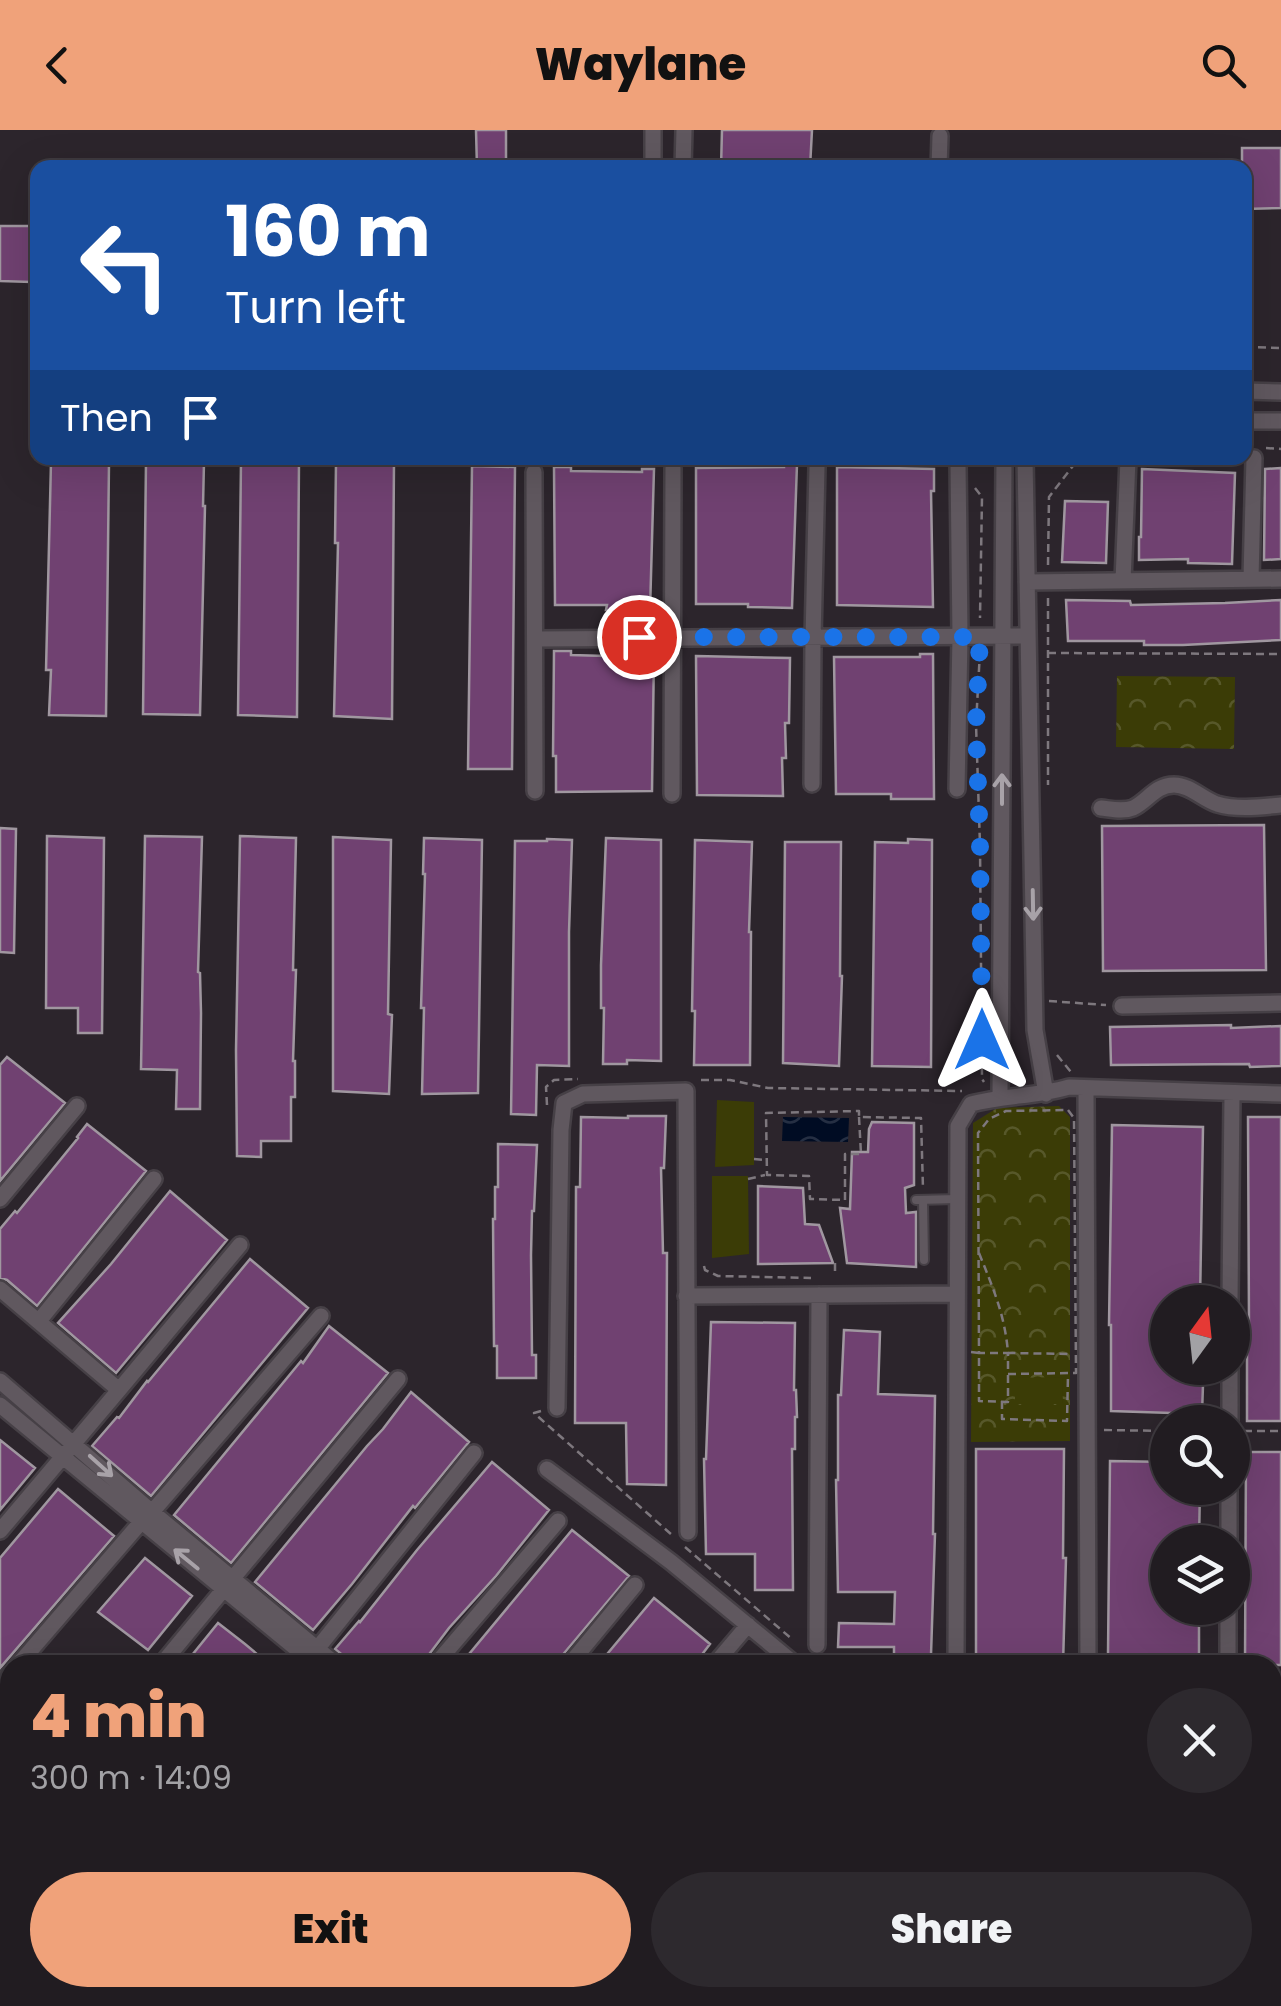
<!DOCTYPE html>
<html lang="en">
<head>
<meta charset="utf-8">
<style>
  body { margin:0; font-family:Poppins,sans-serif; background:#2d292e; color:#f1f3f6; height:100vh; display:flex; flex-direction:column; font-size:38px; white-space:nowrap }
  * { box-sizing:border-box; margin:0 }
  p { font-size:32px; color:#a2a1a5 }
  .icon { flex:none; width:55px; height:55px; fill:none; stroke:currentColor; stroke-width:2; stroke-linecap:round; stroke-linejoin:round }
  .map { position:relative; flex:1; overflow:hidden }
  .details { position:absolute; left:0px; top:1525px; width:1282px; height:352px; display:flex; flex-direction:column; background:#211c21; border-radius:30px 30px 0 0; box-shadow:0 10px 40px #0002,0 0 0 2px #3e3a3f }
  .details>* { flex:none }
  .hud { position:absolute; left:30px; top:30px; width:1222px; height:305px; border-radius:20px; box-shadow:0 10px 40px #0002,0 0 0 2px #3e3a3f; background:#1a4fa0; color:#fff; overflow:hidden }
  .needle { width:65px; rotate:15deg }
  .fabs { position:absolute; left:1150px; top:1155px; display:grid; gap:20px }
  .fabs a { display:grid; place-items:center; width:100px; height:100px; border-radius:50%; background:#211c21; box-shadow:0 10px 40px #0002,0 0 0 2px #3e3a3f; font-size:50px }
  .pin { position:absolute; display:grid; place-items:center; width:85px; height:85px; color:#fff; margin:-42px; border:5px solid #fff; border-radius:50%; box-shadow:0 2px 10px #0007 }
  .me { position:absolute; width:110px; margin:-55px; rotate:0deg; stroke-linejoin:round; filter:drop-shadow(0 0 8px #0008) }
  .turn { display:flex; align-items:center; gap:35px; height:210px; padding:0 30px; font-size:45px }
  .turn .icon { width:130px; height:130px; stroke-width:2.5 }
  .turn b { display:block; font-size:70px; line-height:85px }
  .then { display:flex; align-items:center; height:95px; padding:0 30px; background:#0003; gap:20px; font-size:38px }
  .round { display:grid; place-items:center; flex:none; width:105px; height:105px; border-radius:52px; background:#2d292e }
  .overview { display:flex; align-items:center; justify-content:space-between; height:170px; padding:0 30px }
  h1 { font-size:60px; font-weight:800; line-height:75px; color:#f0a27a }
  .action { display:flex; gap:20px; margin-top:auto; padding:20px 30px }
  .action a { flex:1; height:115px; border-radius:60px; background:#f0a27a; color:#111; font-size:40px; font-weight:800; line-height:115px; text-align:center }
  .action a+a { background:#2d292e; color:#f1f3f6 }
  header { display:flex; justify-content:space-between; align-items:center; height:130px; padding:0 30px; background:#f0a27a; color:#111; font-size:45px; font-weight:800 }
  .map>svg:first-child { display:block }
  .grass { fill:url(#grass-tufts) }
  .park { fill:url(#park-crowns) }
  .garden { fill:#3b3c06 }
  .water { fill:url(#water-waves) }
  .building { fill:#704171; stroke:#a097a0; stroke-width:2.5 }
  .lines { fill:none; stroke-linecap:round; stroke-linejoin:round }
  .service-casing { stroke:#464046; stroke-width:12 }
  .minor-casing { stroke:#464046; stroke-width:20 }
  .path { stroke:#7e787e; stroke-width:2.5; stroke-dasharray:8 5; stroke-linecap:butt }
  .service { stroke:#60585f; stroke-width:8 }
  .minor { stroke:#60585f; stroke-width:15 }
  .oneway { stroke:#a8a2a8 }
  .route { stroke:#1a73e8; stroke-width:18; stroke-dasharray:0 32.4 }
</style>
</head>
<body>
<header><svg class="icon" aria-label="back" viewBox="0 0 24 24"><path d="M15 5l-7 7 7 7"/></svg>Waylane<svg class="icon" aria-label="search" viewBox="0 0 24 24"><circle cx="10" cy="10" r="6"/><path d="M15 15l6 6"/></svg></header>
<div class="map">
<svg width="1281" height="1876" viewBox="0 0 1281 1876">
  <defs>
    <pattern id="grass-tufts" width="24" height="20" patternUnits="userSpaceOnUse" patternTransform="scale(2.5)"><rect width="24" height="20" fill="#3b3c06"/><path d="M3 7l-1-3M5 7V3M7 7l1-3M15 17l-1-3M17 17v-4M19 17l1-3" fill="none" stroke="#57582a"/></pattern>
    <pattern id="park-crowns" width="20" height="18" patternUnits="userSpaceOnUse" patternTransform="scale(2.5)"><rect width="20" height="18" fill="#3b3c06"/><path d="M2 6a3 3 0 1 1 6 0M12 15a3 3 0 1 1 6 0" fill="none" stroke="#57582a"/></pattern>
    <pattern id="water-waves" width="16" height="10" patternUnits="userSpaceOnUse" patternTransform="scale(2.5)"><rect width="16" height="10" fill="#000c23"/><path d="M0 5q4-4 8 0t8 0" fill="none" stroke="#252f43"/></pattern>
  </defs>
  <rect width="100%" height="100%" fill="#2c252c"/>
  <path class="grass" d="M1273,1752L1281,1753V1876H804L811,1868H1272Z"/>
  <path class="park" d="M1117,546L1235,547L1234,619L1116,617Z
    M1059,976L1070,987V1311L971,1312L973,993L997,978Z
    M474,1868H811L804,1876H467Z"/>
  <path class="garden" d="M717,970L754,972V1035L715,1037Z
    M712,1046H748L749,1124L712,1128Z
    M1062,1247L1063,1274H1015V1248Z"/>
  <path class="water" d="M783,987L849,988L848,1012L782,1011Z"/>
  <path class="building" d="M476,0H506V38H477Z
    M722,0H812L810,38H721Z
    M1242,18H1281V78L1245,79V38H1242Z
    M0,96H38V125L34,131V143H30L31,152L0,151Z
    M241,331H299L297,587L238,585Z
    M370,331L394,332L392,589L334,586L338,413H335L336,333L370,334Z
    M51,332L109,333L106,586L49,585L51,540H46Z
    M146,332H204L203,376H205L200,585L143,584Z
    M784,334H797L792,478L748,477V474H696V338L784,337Z
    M472,336L515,337L512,639H468Z
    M554,337H571V341L642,342V339H654L650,481L606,480L607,475H555Z
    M837,337L934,339V361H931L933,477L837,475Z
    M1281,338V429L1264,430L1265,339Z
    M1142,339L1235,343L1232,434L1188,433V429L1139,430V407H1141Z
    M1065,371L1108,372L1106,433L1062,432Z
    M1066,470L1130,471L1131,475L1225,473L1281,470V510L1183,515H1144V511H1068Z
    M554,521H571V525L642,527V523H654L652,661L556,662V626H553Z
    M920,524H933L934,669H891V664H836L834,527H920Z
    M696,526L790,528L789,593H785L786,628H782L783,666L697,665Z
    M1264,695L1266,840L1103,841L1102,696Z
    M0,698L16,699L14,823L0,822Z
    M47,706L104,708L102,903H78V878H46Z
    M145,706L202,707L198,842L200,843L201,883L200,979H176L177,940L141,939Z
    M240,706L296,708L293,840H296L293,931H295V967H291V1011H261V1027L237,1026L236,920Z
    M333,707L391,710L388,884L392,885L389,964L333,961Z
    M424,708L482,710L478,963L422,964L424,878H421L425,744H423Z
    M606,708L661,710V931L627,930V934H603L604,878H601V835Z
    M547,709L572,710L569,802V936L537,935L536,985L511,984L515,711H547Z
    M908,709L932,710L931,937L872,936L875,712L908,713Z
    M695,710L752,712L749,802H751L750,935H694L695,881H692Z
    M785,712H841L840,846H842L839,936L783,933Z
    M1231,895V898L1281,896V936L1250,937L1249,934L1111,935L1110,897Z
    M7,927L65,973L0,1051V935Z
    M628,986H666L664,1038H661L663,1123H667L666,1355L627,1354L626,1293H575L576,1057H580L581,987L628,988Z
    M1248,987H1281V1291H1247V1195H1249Z
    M872,992L914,993V1055L905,1058L906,1083L916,1082V1137L847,1133L840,1078L850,1079L852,1022H868L869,999Z
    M87,994L146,1041L37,1176L7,1150L0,1148V1099L15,1081L17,1083L78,1008L77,1007Z
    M1112,995L1203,997L1200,1172H1168V1238H1200V1255H1203L1202,1284L1111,1281V1195H1109Z
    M498,1014L537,1015L534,1081H532L531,1125L532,1225H536V1248H497V1216H494L493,1089H495V1057H498Z
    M758,1056L803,1058L805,1094L819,1095L833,1133L758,1134Z
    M170,1061L227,1110L116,1243L58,1193L111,1134Z
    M250,1129L308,1178L151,1366L92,1316L117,1287L119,1288L147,1251L148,1252Z
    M711,1192L795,1193L794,1260H796L797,1287H795V1319H792L793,1460H755V1424H706L704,1329H706Z
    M329,1196L388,1243L231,1433L174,1385L301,1231L303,1233Z
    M844,1200L880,1202L878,1264L935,1266L933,1404H935L931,1525L894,1524V1517H838L839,1493L894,1494L895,1462H838L836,1350H838V1265H841Z
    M411,1262L469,1312L415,1378L413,1376L352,1454L313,1500L255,1452L367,1316L383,1299Z
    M0,1310L35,1338L0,1380Z
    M976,1319H1064L1063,1428H1066L1063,1535H976Z
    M1246,1322H1281V1535H1245Z
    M1110,1331L1168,1332V1358H1200L1199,1412H1168V1478H1199V1525L1108,1524Z
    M492,1332L549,1380L496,1446L449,1498L421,1535H348L345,1527L335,1519L359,1491L360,1492L417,1420Z
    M58,1359L114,1406L0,1538V1428Z
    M572,1400L629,1446L560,1528L558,1534L460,1535Z
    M145,1428L192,1466L148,1520L98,1482Z
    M654,1468L710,1514L694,1535H598Z
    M218,1493L245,1514L270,1535H243L234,1528L228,1535H184Z"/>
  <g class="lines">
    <g class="service-casing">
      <path id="service" d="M916,1070L958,1069
        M923,1070L924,1130"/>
    </g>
    <g class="minor-casing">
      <path id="minor" d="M653,38V0
        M683,38L684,0
        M939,38L940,6
        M1245,261L1281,262
        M1245,291H1281
        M1025,328L1035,900L1046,964
        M534,342L535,661
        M1251,449L1254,328
        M1123,451L1128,329
        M1027,452L1281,449
        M536,509L1028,506
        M812,654L813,509L817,337
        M957,659L960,507L958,333
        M672,664L673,338
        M1101,678C1111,679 1123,682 1133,678C1148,671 1155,655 1174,655C1190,655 1202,669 1217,674C1237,680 1260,677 1281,675
        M1122,876L1281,873
        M1086,958L1088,1535
        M1000,966L1004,328
        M0,1069L77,976
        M0,1159L119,1260L0,1401
        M686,1166L956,1164
        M1230,1172L1232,964
        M39,1191L154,1049
        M0,1251L152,1382L337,1535
        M119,1260L240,1115
        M0,1275L316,1535
        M557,1278L561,1000L564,973L583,964L686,961L688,1402
        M1230,1292V1238
        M547,1339L671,1432L796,1535
        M152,1382L321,1186
        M1229,1412V1358
        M817,1515L819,1165
        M313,1524L474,1323
        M18,1535L141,1392
        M161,1535L398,1249
        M435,1535L558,1391
        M569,1535L635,1455
        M714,1535L748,1495
        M956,1535L958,996L971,974C1004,965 1036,967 1069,957L1281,964
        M1228,1535V1478
        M0,1556L10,1544
        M1272,1726L1281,1727
        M0,1729L10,1717
        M265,1868L275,1876
        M150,1876L157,1868
        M287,1876L294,1868
        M428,1876L435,1868
        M452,1876L459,1868"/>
    </g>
    <path class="path" d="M1245,217L1281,218
      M1266,318L1281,319
      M975,358L982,367L980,488
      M1048,435L1049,367L1079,328
      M1048,468V655
      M980,521L976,594L980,715L982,949L984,952
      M1048,523L1281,524
      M1049,871L1106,875
      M1057,925L1071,942
      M701,950H730L768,958L962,961
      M547,975L546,957L554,950L578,949
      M1068,980L1074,988L1076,1243L1008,1244V1223H979L978,1003L989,989L1006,981Z
      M859,987L861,1024H845V1070L810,1069L809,1046L767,1045L766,983L859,981V987L921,988L923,1059
      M754,1029L765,1030
      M748,1049L765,1045
      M979,1123C993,1158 1005,1185 1008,1223L1071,1224
      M835,1133V1146
      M704,1136L705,1140L718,1146L811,1148
      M971,1222L979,1223V1271L1008,1272V1245
      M1002,1271V1289L1067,1291L1068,1245
      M541,1281L534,1283L672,1405
      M1104,1300L1168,1301
      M1244,1301H1281
      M685,1417L793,1510
      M1272,1682L1281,1684"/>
    <use href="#service" class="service"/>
    <use href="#minor" class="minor"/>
  </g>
  <defs><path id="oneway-shaft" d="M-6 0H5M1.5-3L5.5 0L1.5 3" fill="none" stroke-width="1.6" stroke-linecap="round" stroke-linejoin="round" transform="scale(2.5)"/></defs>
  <g class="oneway">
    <use href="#oneway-shaft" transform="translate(1002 659) rotate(-90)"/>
    <use href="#oneway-shaft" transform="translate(1033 775) rotate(89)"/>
    <use href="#oneway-shaft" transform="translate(101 1336) rotate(42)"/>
    <use href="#oneway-shaft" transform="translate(186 1429) rotate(-141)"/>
  </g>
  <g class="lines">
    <path class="route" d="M639,507H980L976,594L980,715L982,910"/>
  </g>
</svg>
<div class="fabs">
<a><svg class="needle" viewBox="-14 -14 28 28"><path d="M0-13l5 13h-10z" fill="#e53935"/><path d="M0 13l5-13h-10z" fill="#a2a1a5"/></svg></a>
<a><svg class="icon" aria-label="search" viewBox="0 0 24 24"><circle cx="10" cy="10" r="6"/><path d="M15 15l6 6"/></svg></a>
<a><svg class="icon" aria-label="layers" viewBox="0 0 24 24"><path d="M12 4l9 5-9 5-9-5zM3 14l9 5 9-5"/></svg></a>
</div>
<div class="pin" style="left:639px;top:507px;background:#d93025"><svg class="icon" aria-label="arrive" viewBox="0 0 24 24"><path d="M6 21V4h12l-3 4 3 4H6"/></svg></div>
<svg class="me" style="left:982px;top:910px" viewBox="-20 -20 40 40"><path d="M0-17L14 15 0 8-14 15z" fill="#1a73e8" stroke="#fff" stroke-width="4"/></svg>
<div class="hud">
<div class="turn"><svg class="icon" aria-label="left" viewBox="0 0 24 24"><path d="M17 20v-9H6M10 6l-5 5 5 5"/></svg><div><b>160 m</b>Turn left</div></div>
<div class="then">Then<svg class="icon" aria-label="arrive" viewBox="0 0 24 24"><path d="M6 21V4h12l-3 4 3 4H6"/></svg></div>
</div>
<section class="details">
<div class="overview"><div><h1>4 min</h1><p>300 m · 14:09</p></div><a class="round"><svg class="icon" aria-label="close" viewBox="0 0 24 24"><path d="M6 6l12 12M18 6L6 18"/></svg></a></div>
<div class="action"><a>Exit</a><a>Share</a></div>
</section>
</div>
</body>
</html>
